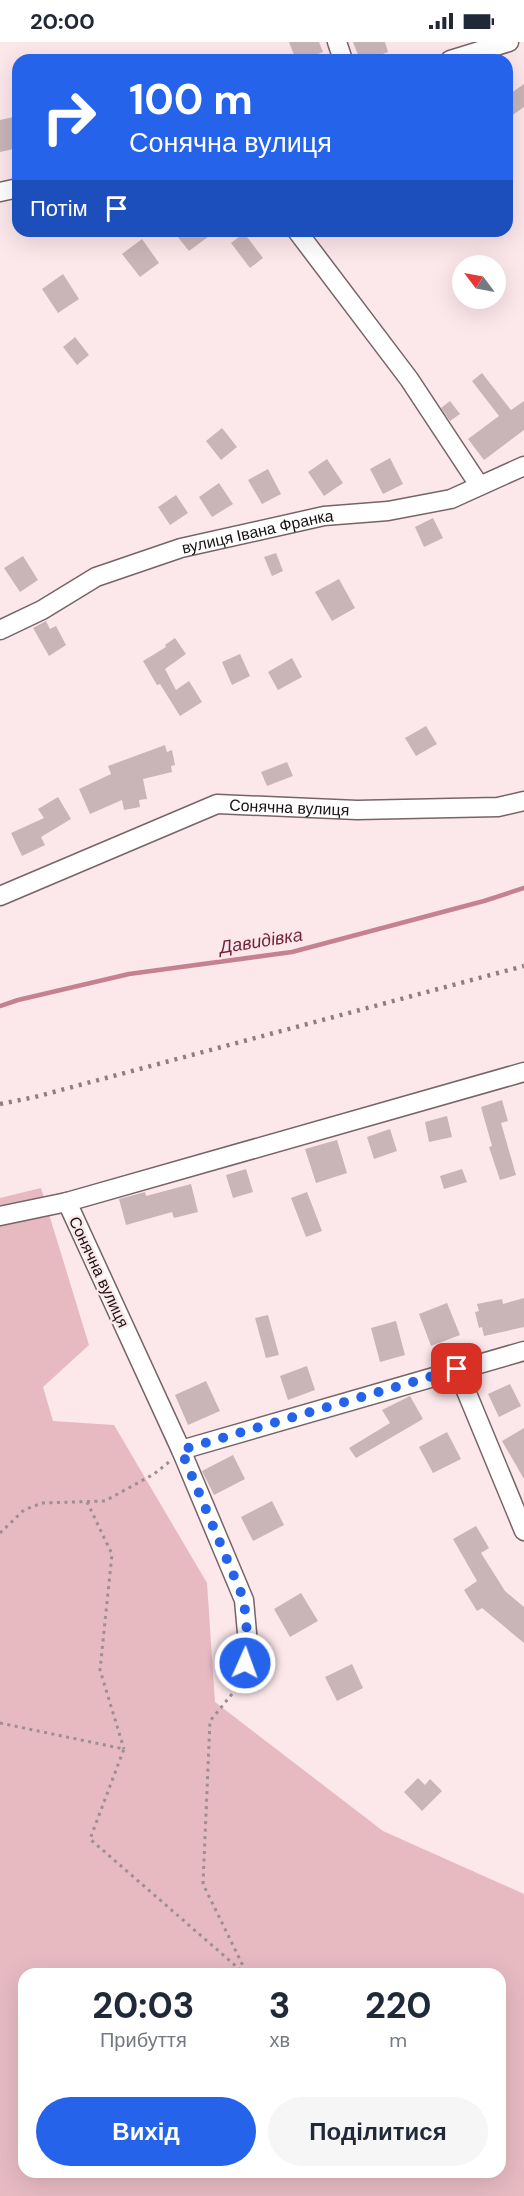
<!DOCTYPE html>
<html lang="uk">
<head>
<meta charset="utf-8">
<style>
  body { margin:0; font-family:"DM Sans",sans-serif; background:#f6f6f7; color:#1f2937; height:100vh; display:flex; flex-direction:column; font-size:22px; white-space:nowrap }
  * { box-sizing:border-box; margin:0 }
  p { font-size:20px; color:#747a83 }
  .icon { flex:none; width:33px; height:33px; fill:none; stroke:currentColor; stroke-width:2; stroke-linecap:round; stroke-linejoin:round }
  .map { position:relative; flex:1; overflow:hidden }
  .sheet { position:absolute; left:18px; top:1926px; width:488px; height:210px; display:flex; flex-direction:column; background:#fff; border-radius:18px; box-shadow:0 6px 24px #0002 }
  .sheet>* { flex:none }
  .top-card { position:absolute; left:12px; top:12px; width:501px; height:183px; border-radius:18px; box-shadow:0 6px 24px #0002; background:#2563eb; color:#fff; overflow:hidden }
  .needle { width:39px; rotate:302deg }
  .tools { position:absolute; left:452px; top:213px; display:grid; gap:12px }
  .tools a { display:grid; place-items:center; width:54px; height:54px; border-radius:50%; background:#fff; box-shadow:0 6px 24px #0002; font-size:30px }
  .pin { position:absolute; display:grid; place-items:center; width:51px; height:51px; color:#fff; margin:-26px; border-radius:12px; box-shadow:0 3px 9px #0006 }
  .me { position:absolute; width:66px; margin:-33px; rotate:2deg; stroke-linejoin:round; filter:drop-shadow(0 0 4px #0008) }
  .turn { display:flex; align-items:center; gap:21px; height:126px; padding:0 18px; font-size:27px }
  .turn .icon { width:78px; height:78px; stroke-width:2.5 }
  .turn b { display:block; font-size:42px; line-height:51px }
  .then { display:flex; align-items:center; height:57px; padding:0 18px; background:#0003; gap:12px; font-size:22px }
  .eta { display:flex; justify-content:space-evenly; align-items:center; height:102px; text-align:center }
  .eta b { font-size:36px; font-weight:700; line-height:42px }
  .primary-button { display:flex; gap:12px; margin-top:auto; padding:12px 18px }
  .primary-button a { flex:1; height:69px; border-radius:36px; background:#2563eb; color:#fff; font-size:24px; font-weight:700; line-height:69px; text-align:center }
  .primary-button a+a { background:#f6f6f7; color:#1f2937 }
  .status { display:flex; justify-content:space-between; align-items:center; height:42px; padding:0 30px; background:#fff; direction:ltr }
  .status svg { height:16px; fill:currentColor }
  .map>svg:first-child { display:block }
  .green { fill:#e7bac2; fill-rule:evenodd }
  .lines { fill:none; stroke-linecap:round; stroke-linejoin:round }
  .stream { stroke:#c68190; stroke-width:4.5 }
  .building { fill:#c9b5b8 }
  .street-casing { stroke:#766467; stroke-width:21 }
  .path { stroke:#9d8e91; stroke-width:3; stroke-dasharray:3 4.5; stroke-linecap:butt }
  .street { stroke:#fff; stroke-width:18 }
  .rail { stroke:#8c7e80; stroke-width:4.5; stroke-dasharray:3 6; stroke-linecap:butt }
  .route { stroke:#2563eb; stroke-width:10; stroke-dasharray:0 18 }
  .labels { text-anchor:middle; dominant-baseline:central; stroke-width:4.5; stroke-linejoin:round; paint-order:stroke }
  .street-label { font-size:16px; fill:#191213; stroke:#fce7eb }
  .water-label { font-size:18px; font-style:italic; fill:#721f39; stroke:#fce7eb }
</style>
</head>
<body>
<div class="status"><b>20:00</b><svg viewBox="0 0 49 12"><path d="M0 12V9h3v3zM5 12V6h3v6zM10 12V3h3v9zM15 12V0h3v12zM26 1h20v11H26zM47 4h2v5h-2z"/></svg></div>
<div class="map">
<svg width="524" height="2154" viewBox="0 0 524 2154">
  <rect width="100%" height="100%" fill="#fce7eb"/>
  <path class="green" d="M41,1146L89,1303L43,1345L53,1379L114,1383L207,1541L215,1660L383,1789L524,1852V2154H0V1156ZM24,1932H500V2130H24Z"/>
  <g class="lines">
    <path class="stream" d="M0,964L18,958L129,932L292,910L484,859L524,846"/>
  </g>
  <path class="building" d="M289,0H319L323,10L303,18H296Z
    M353,0H385L388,10L367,18H360Z
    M524,42V65L507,77V54Z
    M18,74V106L0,110V78Z
    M173,189H216L189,209Z
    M244,191L263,216L250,226L231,201Z
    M142,197L159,221L140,235L122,212Z
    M63,232L79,257L58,271L42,247Z
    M75,295L89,313L77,323L63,305Z
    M482,331L511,368L524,359V388L484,418L468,397L499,374L472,339Z
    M450,359L460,372L450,379L441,366Z
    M222,386L237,405L221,418L206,399Z
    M390,416L403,442L383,452L370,427Z
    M327,417L343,441L324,454L308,430Z
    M268,427L281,452L262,462L248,438Z
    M219,441L233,462L212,475L199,455Z
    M176,453L188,471L170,483L158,465Z
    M433,476L443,496L424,505L415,485Z
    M276,511L283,529L272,534L264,515Z
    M23,514L38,538L20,550L4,526Z
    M339,537L355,566L332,579L315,550Z
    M46,579L50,587L56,584L66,603L49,614L33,586Z
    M175,596L186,612L165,627L176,648L189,639L202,660L180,674L160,642L157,643L143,619L166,605L165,603Z
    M240,612L250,634L232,643L222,620Z
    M292,616L302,635L278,648L268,630Z
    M426,684L437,702L416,714L405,696Z
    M165,703L167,710L172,708L175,723L171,724L172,730L143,737L147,757L139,758L140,765L124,768L122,758L90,772L79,747L111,732L108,724Z
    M287,720L293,734L267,744L261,730Z
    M58,755L71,777L41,795L45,803L22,814L11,791L44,776L38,767Z
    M502,1058L508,1079L501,1081L516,1133L500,1138L489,1105L492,1104L481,1065Z
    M447,1074L452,1095L429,1100L425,1080Z
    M390,1087L397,1109L374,1117L367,1095Z
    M337,1098L347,1131L316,1141L305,1107Z
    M246,1127L253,1150L233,1156L226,1133Z
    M462,1127L467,1140L444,1147L440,1134Z
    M191,1142L198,1170L174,1176L172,1170L126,1183L119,1157L145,1150L146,1154Z
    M307,1150L322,1189L306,1195L291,1156Z
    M524,1256V1285L484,1294L482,1285L479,1286L475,1270L479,1269L477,1262L502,1257L503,1262Z
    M447,1261L460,1293L431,1304L419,1272Z
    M268,1273L279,1313L266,1316L255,1276Z
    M396,1279L405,1313L380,1320L371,1286Z
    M307,1324L315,1348L288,1358L280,1334Z
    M206,1339L220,1369L188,1383L175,1353Z
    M510,1342L521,1364L499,1375L488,1352Z
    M410,1354L423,1377L356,1416L349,1406L390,1381L382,1368Z
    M524,1386V1437L502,1399Z
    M447,1390L461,1417L433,1431L419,1405Z
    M233,1413L245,1437L214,1453L202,1429Z
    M272,1459L284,1483L253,1499L241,1475Z
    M476,1484L489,1506L481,1511L505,1549L524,1565V1601L482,1566L477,1569L464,1548L477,1539L453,1497Z
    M301,1551L318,1579L290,1595L274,1567Z
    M352,1622L363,1646L337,1659L325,1635Z
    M418,1736L425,1743L430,1737L442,1749L422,1769L404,1750Z"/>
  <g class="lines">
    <g class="street-casing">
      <g id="street">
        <path d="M337,0L343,18"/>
        <path d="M450,18L509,0"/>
        <path d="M0,150L18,146"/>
        <path d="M297,189L409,337L479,443"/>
        <path id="s1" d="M0,588L42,568L96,535L181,506L324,474L388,469L451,457L524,424"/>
        <path id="s2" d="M0,854L217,762L357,768L498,765L524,759"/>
        <path d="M0,1174L67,1160"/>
        <path d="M457,1327L524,1489"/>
        <path d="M181,1408L524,1309"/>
        <path d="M243,1640L248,1602L244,1558L181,1408L67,1160L524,1030"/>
      </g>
    </g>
    <path class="path" d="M87,1460L112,1512L100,1628L124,1707
      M0,1491L24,1468L42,1461L105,1459L154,1432L169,1420
      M232,1652L210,1679L203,1842L247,1932
      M0,1681L124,1707L90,1797L245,1932"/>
    <use href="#street" class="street"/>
    <path class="rail" d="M0,1062L35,1055L524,924"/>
  </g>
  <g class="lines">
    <path class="route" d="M245,1621L248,1602L244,1558L181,1408L457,1327"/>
  </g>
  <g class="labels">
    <g class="street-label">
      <text stroke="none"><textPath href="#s1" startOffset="278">вулиця Івана Франка</textPath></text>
      <text stroke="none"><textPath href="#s2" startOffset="308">Сонячна вулиця</textPath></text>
      <text transform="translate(99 1230) rotate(65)">Сонячна вулиця</text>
    </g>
    <g class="water-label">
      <text transform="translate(261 899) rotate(-9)">Давидівка</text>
    </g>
  </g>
</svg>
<div class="tools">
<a><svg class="needle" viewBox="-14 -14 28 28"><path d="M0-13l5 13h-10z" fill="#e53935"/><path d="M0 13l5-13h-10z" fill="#747a83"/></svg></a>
</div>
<div class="pin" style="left:457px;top:1327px;background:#d93025"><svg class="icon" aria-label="arrive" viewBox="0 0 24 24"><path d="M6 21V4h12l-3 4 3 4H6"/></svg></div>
<svg class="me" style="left:245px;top:1621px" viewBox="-20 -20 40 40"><circle r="17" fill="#2563eb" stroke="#fff" stroke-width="3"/><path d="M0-11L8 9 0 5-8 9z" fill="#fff"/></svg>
<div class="top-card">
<div class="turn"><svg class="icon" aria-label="right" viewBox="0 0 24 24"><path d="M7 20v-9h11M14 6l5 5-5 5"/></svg><div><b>100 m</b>Сонячна вулиця</div></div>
<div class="then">Потім<svg class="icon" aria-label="arrive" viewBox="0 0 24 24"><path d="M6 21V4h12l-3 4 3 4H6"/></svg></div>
</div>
<section class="sheet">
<div class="eta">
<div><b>20:03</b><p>Прибуття</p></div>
<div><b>3</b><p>хв</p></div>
<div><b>220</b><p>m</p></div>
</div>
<div class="primary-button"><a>Вихід</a><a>Поділитися</a></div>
</section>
</div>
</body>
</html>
